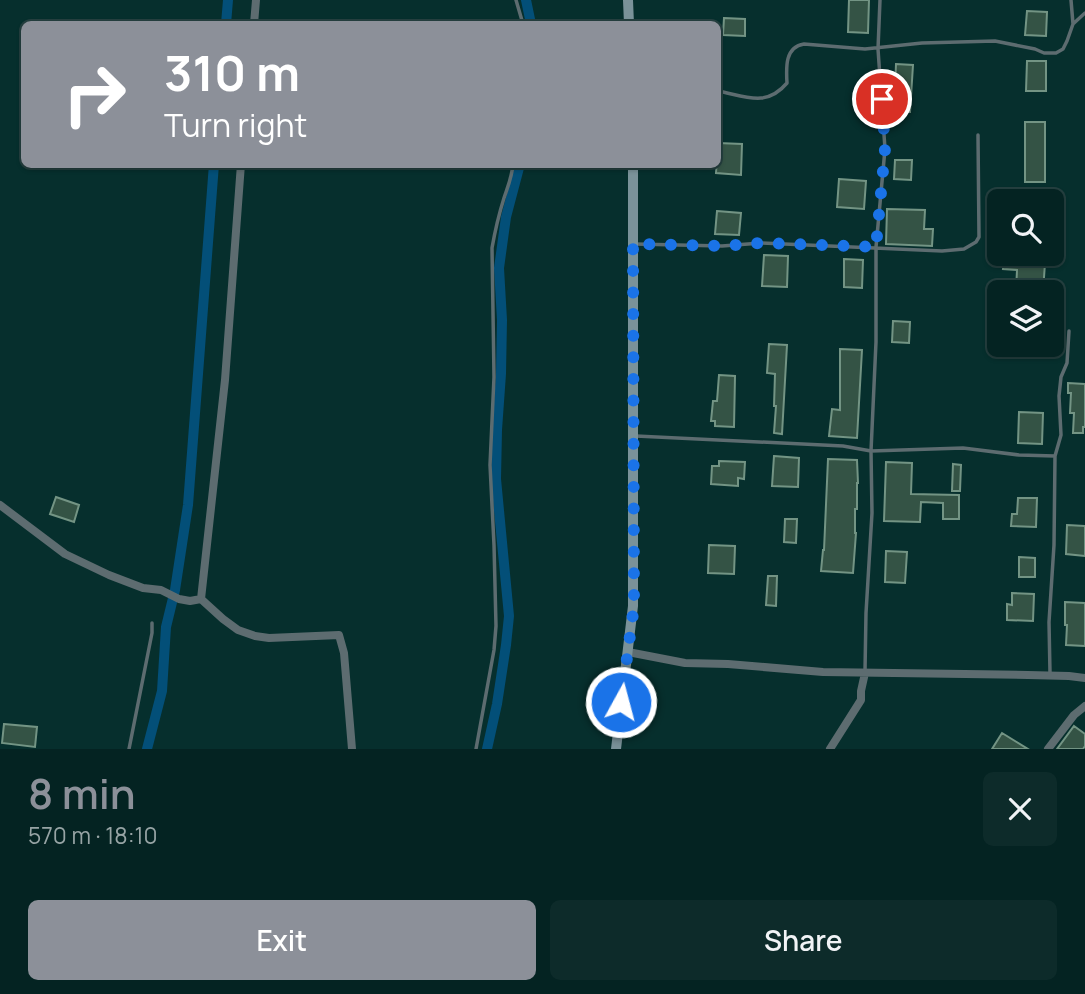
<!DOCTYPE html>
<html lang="en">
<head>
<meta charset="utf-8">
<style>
  body { margin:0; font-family:Manrope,sans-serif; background:#0d2b2a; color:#f1f3f6; height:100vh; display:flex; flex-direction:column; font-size:26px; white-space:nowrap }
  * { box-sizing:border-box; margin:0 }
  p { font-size:23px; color:#97a4a5 }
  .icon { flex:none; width:38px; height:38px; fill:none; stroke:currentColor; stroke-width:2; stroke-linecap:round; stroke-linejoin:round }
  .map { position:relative; height:749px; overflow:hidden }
  .drawer { display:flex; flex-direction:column; background:#042322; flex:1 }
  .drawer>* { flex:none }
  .banner { position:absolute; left:21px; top:21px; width:700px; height:147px; border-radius:10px; box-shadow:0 2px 5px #0004,0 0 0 2px #254040; background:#8c9099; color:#fff; overflow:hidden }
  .tools { position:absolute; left:987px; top:189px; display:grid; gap:14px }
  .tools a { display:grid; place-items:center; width:77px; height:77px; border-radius:10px; background:#042322; box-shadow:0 2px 5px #0004,0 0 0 2px #254040; font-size:35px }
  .pin { position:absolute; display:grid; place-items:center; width:60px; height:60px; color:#fff; margin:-30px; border:4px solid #fff; border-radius:50%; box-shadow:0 2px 7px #0007 }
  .me { position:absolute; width:77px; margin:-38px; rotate:7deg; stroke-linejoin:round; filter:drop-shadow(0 0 5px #0008) }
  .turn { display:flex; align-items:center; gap:24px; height:147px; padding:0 28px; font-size:32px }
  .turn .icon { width:91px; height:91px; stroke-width:2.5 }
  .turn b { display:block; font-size:49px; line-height:60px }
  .round { display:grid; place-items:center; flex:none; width:74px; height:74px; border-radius:10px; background:#0d2b2a }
  .overview { display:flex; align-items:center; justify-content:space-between; height:119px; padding:0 28px }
  h1 { font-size:42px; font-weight:600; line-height:52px; color:#8c9099 }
  .action { display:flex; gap:14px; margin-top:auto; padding:14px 28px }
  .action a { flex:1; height:80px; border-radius:10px; background:#8c9099; color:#fff; font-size:28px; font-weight:600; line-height:80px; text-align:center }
  .action a+a { background:#0d2b2a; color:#f1f3f6 }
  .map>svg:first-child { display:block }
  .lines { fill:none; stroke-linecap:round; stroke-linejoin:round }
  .canal { stroke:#034f78; stroke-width:10 }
  .building { fill:#345345; stroke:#739484; stroke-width:2 }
  .lane { stroke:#5d6c70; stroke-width:3.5 }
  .street { stroke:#5d6c70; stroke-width:8 }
  .secondary { stroke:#7a9299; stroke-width:10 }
  .route { stroke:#1a73e8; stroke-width:12; stroke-dasharray:0 21.6 }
</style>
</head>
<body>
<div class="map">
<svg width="1085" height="749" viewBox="0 0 1085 749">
  <rect width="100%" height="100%" fill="#062f2d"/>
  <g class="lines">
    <path class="canal" d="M526,0L531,24
      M226,24L228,0
      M147,749L162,691L166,627L175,590L188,505L214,164
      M487,749L497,704L506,645L509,616L496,479L497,430L501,374L502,320L499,268L506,217L520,164"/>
  </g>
  <path class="building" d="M849,0H869L868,33L848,32Z
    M1027,11L1047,12L1046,36L1025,35Z
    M724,18L745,19V36L723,35Z
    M1027,61H1046V91H1026Z
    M896,64L913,65L910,112H902V89H895Z
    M1025,122H1045V182H1025Z
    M718,143L742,144L741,175L716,173Z
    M895,160H912L911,180L894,179Z
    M839,179L866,181L864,209L837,207Z
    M887,209L925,210L924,229H933L932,246L886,244Z
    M717,211L741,213L739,235L715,234Z
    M764,255L788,256L787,287L762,286Z
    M844,259L863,260L862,288L844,287Z
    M1004,261L1045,263L1043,292L1016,291L1017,270L1003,269Z
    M893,321L910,322L909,343L892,342Z
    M769,344L787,345L782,434L774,433L776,406H774L775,374L767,373Z
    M1022,345H1041L1040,354H1021Z
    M840,349L862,350L857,438L829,436L832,409L840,410Z
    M719,375L735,376L734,427L715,426V421H711L713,401H717Z
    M1068,383L1085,384V427H1083V433H1073L1074,413H1070L1071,393H1068Z
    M1019,412L1043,413L1042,444L1018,443Z
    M774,456L799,458L798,487L772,486Z
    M828,459L857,460L858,483H857V509H855V533H856L853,573L821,571L823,550H824Z
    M719,461L745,462L744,479L738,478V486L711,484L712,466H719Z
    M886,462L912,463L911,494L959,495V519H943V503L921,502L920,522L884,521Z
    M953,464L961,465L960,491H952Z
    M56,497L79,505L74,522L50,514Z
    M1018,498H1037L1036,527L1011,526L1012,514H1017Z
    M785,519H797L796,543L784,542Z
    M1067,525L1085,526V556L1066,554Z
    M709,545L735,546L734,574L708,573Z
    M886,551L907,552L905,583L885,582Z
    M1019,557L1035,558V577H1019Z
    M768,576H777L776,606L766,605Z
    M1012,593L1034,594L1033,621L1007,620V604L1012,605Z
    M1065,602L1085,603V646L1066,645L1067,625H1065Z
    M4,724L37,727L35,747L2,743Z
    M1074,726L1085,734V746L1083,749H1057Z
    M1002,733L1028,749H992Z"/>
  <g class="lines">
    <path class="lane" d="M516,0L523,24
      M1073,24L1085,13
      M718,91C745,96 766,108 787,83C786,67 785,47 804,44L865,49L922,43L995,41L1035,49L1044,53H1056L1063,49L1067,41L1073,24L1071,0
      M635,244L722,246L761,243L942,251L964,249L976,242L979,237L978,135
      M636,436L843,446L871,451L963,448L1019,455L1055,456
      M865,671L866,613L872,513L871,451L876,342V247L885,149L878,49L880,0
      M1050,673L1049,622L1054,545L1055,456L1061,435L1059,396L1061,377L1067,363L1069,331
      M129,749L152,633V623
      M476,749L494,650L496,626L494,545L490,465L494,377L492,248C495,231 499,214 504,198C508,186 512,177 513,164"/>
    <path class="street" d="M254,24L256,0
      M0,505L65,554L109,575L143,588L161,590L179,599L190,601L201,599L223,619L238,630L255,636L269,638L339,635L344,653L352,749
      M201,599L225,380L241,164
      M628,652L685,663L728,664L823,672L1028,675L1069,676L1085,678
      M830,749L861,700V691L865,673
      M1048,749L1074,715L1085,706"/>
    <path class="secondary" d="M628,0L629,24
      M616,749L633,606V164"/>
  </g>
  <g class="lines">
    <path class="route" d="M621,702L634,606L633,244L722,246L761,243L876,247L885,149L882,99"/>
  </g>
</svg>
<div class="tools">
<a><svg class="icon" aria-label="search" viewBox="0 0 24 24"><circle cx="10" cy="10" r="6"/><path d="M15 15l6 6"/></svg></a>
<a><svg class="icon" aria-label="layers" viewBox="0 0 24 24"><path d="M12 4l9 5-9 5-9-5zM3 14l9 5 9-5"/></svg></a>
</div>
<div class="pin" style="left:882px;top:99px;background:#d93025"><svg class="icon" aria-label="arrive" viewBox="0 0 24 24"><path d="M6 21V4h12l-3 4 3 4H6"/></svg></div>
<svg class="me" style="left:621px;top:702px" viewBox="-20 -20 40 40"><circle r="17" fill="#1a73e8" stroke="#fff" stroke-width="3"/><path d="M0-11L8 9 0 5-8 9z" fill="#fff"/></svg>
<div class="banner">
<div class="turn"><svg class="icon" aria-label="right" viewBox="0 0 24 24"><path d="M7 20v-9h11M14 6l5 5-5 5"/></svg><div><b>310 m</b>Turn right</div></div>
</div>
</div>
<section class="drawer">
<div class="overview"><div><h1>8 min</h1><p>570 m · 18:10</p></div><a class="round"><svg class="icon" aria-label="close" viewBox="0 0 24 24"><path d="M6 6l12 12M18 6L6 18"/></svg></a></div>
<div class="action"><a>Exit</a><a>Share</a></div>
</section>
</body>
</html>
